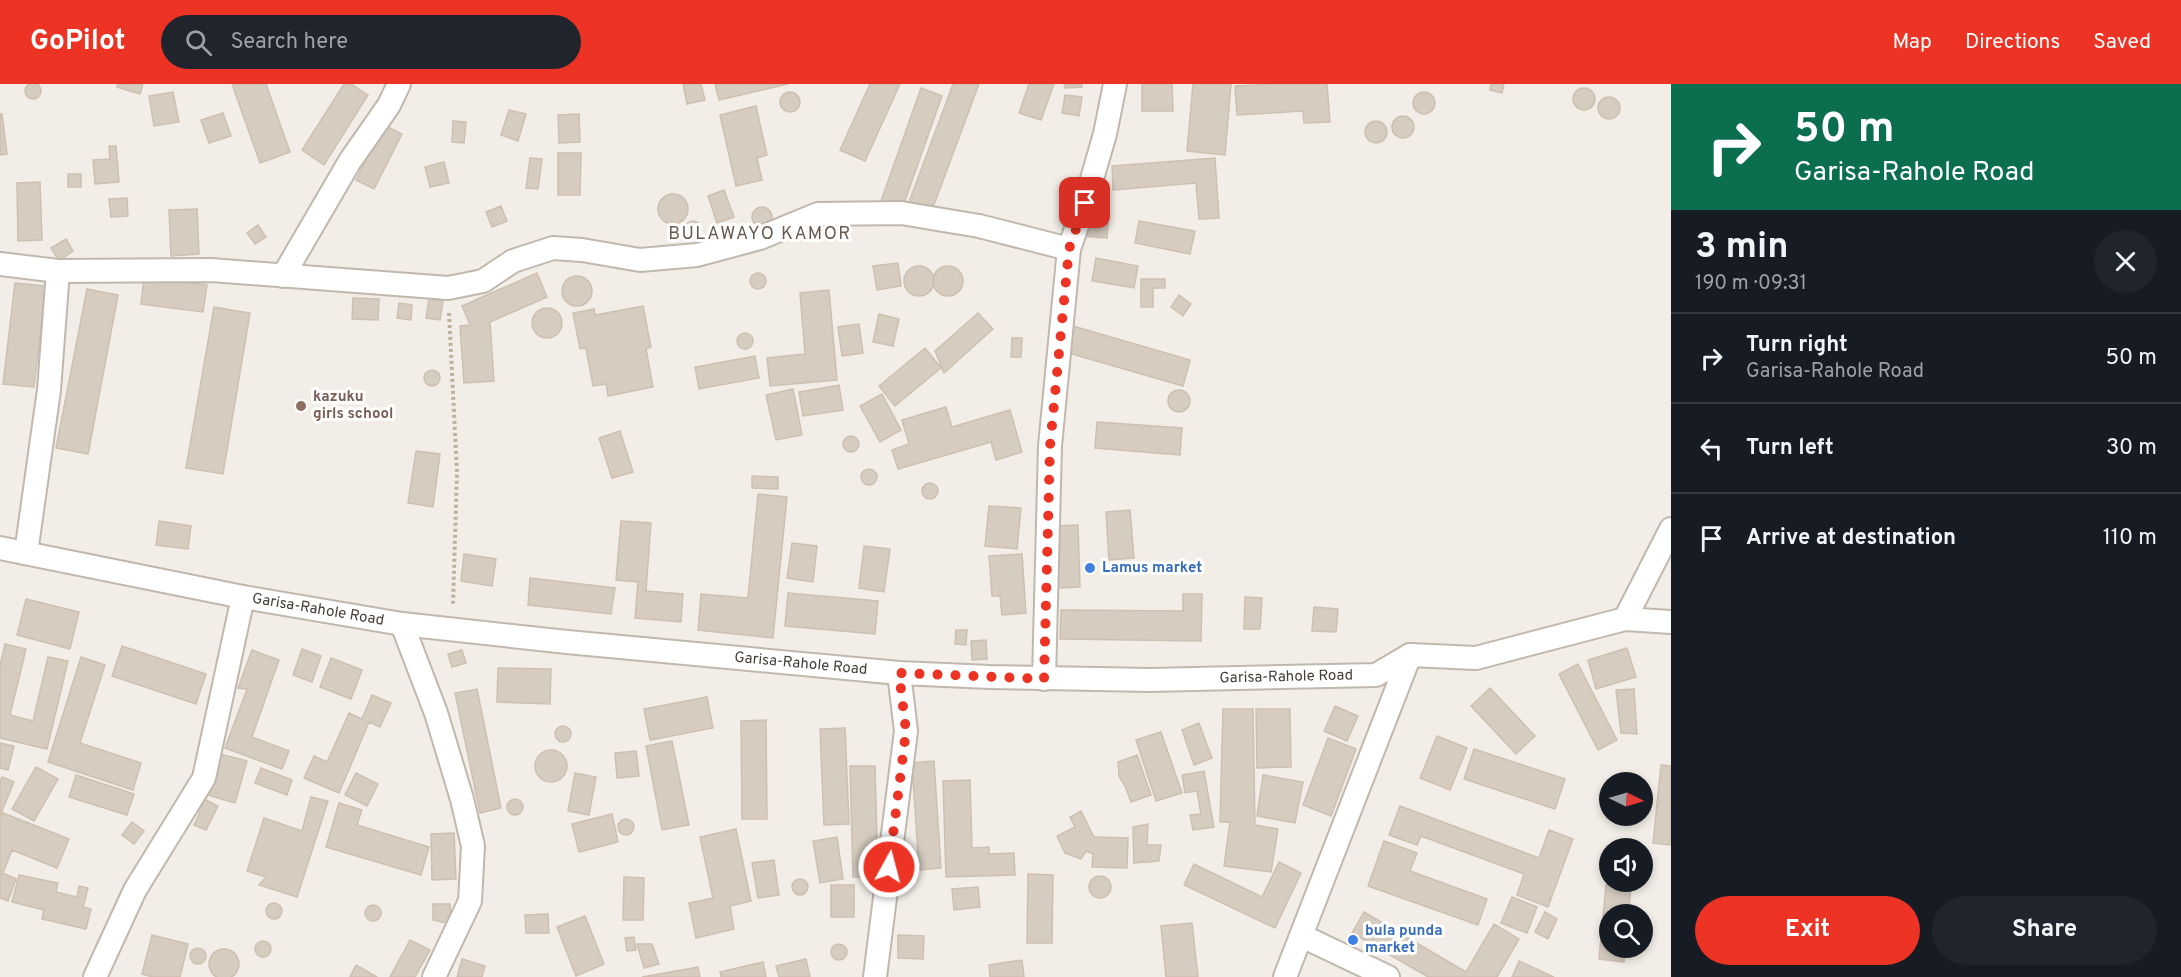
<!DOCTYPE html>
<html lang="en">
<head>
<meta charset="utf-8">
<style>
  body { margin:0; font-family:Overpass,sans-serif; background:#20242c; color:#f1f3f6; height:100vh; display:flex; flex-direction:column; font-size:22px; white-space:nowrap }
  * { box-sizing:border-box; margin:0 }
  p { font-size:20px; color:#9ea1a6 }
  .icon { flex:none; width:33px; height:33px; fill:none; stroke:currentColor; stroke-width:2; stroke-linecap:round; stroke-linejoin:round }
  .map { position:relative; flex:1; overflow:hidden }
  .sheet { display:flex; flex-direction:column; background:#171b24; width:510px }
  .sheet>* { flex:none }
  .guide { background:#0b6e4f; color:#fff; overflow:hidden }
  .needle { width:39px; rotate:95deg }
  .controls { position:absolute; left:1599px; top:688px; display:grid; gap:12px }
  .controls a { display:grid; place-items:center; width:54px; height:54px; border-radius:50%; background:#171b24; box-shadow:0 3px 9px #0003; font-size:30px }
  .pin { position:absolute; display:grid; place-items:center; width:51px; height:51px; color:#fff; margin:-26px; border-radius:12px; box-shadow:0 3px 9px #0006 }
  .me { position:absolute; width:66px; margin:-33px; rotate:7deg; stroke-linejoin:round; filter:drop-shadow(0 0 4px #0008) }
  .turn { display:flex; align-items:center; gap:21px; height:126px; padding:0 24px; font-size:27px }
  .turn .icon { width:78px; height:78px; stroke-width:2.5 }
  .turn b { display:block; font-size:42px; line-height:51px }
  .round { display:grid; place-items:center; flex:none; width:63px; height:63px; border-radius:32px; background:#20242c }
  .summary { display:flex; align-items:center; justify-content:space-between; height:102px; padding:0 24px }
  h1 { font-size:36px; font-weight:700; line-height:45px }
  .action { display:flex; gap:12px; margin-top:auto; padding:12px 24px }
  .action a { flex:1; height:69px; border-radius:36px; background:#ed3323; color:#fff; font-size:24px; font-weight:700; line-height:69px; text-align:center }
  .action a+a { background:#20242c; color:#f1f3f6 }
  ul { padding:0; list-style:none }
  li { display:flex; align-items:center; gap:18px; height:90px; padding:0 24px; border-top:2px solid #363941 }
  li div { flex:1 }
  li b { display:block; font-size:22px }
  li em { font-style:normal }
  header { display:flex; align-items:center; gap:36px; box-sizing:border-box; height:84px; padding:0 30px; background:#ed3323; color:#fff }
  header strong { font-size:28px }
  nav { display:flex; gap:33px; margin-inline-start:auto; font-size:21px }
  .search { width:420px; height:54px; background:#20242c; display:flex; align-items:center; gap:15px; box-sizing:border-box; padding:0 21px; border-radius:33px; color:#9ea1a6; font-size:22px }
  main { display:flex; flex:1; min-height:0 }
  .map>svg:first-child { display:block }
  .building { fill:#d6ccc0; stroke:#cec0b1; stroke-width:1.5 }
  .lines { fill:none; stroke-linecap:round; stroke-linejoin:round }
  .minor-casing { stroke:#c0b8ad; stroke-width:26 }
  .path { stroke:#beb09c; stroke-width:4; stroke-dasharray:3 3; stroke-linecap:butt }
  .minor { stroke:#fff; stroke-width:22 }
  .route { stroke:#ed3323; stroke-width:10; stroke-dasharray:0 18 }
  .education-dot { fill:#8d6e63; stroke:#fff; stroke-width:2 }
  .shop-dot { fill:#3f7fe0; stroke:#fff; stroke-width:2 }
  .labels { text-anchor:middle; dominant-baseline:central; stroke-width:6; stroke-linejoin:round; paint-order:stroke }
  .education-label { font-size:15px; font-weight:bold; fill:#785e54; stroke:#fff; text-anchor:start }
  .shop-label { font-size:15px; font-weight:bold; fill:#366cbe; stroke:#fff; text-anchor:start }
  .street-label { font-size:15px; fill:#453e36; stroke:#fff }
  .quarter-label { font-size:18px; letter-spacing:1.5px; fill:#675b4e; stroke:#fff }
</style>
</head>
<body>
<header>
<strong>GoPilot</strong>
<div class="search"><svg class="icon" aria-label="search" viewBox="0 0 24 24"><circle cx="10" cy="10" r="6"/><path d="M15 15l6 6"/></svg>Search here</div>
<nav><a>Map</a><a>Directions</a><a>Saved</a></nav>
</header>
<main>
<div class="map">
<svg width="1671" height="893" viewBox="0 0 1671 893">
  <rect width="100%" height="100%" fill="#f2eee7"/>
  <path class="building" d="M25 7a8 8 0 1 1 16 0a8 8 0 1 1-16 0Z
    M118,0H143L140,10L117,3Z
    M232,0H266L290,68L260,79Z
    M344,0H351L368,11L324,81L302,66Z
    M683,0H701L705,16L687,20Z
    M715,0H788L719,16Z
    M870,0H900L865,77L840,66Z
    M953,0H979L932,126L909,118Z
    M1029,0H1054L1041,36L1019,29Z
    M1064,0H1082V3L1065,4Z
    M1142,0H1172L1173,27H1142Z
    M1193,0H1231L1225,71L1187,67Z
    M1273,0H1327L1330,38L1304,39L1303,27L1237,31L1235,2Z
    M1491,0H1504L1502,9L1490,6Z
    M1573 15a11 11 0 1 1 22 0a11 11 0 1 1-22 0Z
    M921,4L942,12L902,125L881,117Z
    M780 18a10 10 0 1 1 20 0a10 10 0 1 1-20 0Z
    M1413 19a11 11 0 1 1 22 0a11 11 0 1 1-22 0Z
    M173,8L179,38L154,42L149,12Z
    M1065,11L1082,13L1079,32L1062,29Z
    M1598 24a11 11 0 1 1 22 0a11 11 0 1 1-22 0Z
    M756,22L767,71L757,74L762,96L736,102L720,31Z
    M509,26L526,30L518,57L501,51Z
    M223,29L231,52L209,59L201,36Z
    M0,30H2L7,70L0,71Z
    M579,30L580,58L559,59L558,31Z
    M1392 43a11 11 0 1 1 22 0a11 11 0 1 1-22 0Z
    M1365 48a11 11 0 1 1 22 0a11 11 0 1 1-22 0Z
    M453,37L466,38L464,59L452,58Z
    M384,41L402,50L374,105L356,96Z
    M109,62H116L119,98L95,100L93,76L110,75Z
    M558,69H581L580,111H558Z
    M530,74L542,75L538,105L526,104Z
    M1215,74L1219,134L1199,135L1196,99L1113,106L1112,82Z
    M444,78L449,99L430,103L425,83Z
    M68,90H81V103H68Z
    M40,98L42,156L18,157L17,99Z
    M724,106L734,133L717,139L708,112Z
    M658 125a15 15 0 1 1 30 0a15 15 0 1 1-30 0Z
    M127,114L128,132L111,133L109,115Z
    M501,122L507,137L492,143L486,128Z
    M752 133a10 10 0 1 1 20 0a10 10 0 1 1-20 0Z
    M197,125L199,170L171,172L169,126Z
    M1084,136L1108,138L1107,154L1083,152Z
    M1139,137L1195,147L1190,170L1135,159Z
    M685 145a8 8 0 1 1 16 0a8 8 0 1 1-16 0Z
    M258,141L266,153L255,160L247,149Z
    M66,155L73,167L59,177L51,164Z
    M1096,174L1138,182L1134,204L1092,197Z
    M898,179L901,202L877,206L873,182Z
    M904 197a15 15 0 1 1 30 0a15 15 0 1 1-30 0Z
    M933 197a15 15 0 1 1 30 0a15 15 0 1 1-30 0Z
    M537,189L547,213L490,238L494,297L464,299L460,242L470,241L462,222Z
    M750 197a8 8 0 1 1 16 0a8 8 0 1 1-16 0Z
    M562 207a15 15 0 1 1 30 0a15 15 0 1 1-30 0Z
    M144,193L207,201L203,228L141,220Z
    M1141,195H1165V204H1153V223H1141Z
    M15,199L46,202L34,303L3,300Z
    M87,205L118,211L88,370L56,364Z
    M829,206L837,296L770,302L767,274L805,270L800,209Z
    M1179,211L1191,220L1183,232L1171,223Z
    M353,214L379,215L378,236L352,235Z
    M429,215L443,217L440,236L426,234Z
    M399,219L412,221L411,236L397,234Z
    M643,222L651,263L646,265L653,303L608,312L606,300L593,302L586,264L580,265L573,229L594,225L595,231Z
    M214,223L250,229L223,390L186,384Z
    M532 239a15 15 0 1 1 30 0a15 15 0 1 1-30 0Z
    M978,229L993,245L944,289L935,267Z
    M879,230L899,235L893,262L873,258Z
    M859,240L863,269L842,272L838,243Z
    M1073,242L1190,276L1183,302L1065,268Z
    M737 257a8 8 0 1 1 16 0a8 8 0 1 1-16 0Z
    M1012,254H1022L1021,273H1011Z
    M925,264L941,284L895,322L879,302Z
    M755,272L759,294L699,305L695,283Z
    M424 294a8 8 0 1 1 16 0a8 8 0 1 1-16 0Z
    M839,301L843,326L803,332L799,308Z
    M793,305L802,351L776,356L766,311Z
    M1168 317a11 11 0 1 1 22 0a11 11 0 1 1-22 0Z
    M882,310L901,346L880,358L860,322Z
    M946,323L952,343L1010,326L1022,368L996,376L991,358L898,385L892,366L909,360L902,336Z
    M1097,338L1182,344L1180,371L1095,364Z
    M620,347L633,388L612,394L599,354Z
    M843 360a8 8 0 1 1 16 0a8 8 0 1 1-16 0Z
    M416,367L440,370L433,423L408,419Z
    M861 393a8 8 0 1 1 16 0a8 8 0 1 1-16 0Z
    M752,392L778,393V405L752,404Z
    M922 407a8 8 0 1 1 16 0a8 8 0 1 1-16 0Z
    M758,410L787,413L773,554L698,546L701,510L748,514Z
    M989,422L1021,424L1017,465L985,462Z
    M1130,426L1134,474L1109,476L1106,428Z
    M159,437L191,442L188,465L156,461Z
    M621,437L651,439L646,507L683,510L681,538L635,534L638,498L616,496Z
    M1078,441L1080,503L1058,504L1055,442Z
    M792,459L817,462L813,498L787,494Z
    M864,462L890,465L884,508L859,504Z
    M464,470L496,475L492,502L461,497Z
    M1022,470L1026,529L1002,531L1000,512H992L989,472Z
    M530,494L615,504L611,530L528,521Z
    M788,509L878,517L875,550L785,542Z
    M1183,510H1202L1201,557L1060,555L1061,526L1183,527Z
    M1245,513L1262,514L1260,545H1244Z
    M26,515L79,528L70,565L17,551Z
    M1314,523L1338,525L1336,548L1312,547Z
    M956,546H967L966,561L955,560Z
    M986,556L987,575L972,576L971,557Z
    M5,560L26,565L10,631L33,637L48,573L68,577L47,665L0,654V582Z
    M122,562L206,590L196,620L112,592Z
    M1627,564L1636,593L1596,605L1588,576Z
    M302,565L321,572L312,598L293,591Z
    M252,566L279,576L252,653L289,667L282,685L225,664L247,605L238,604Z
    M462,566L466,579L452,583L448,570Z
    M81,573L105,581L80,659L141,679L133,706L48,678Z
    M331,574L362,586L351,615L320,603Z
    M1578,580L1617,656L1598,666L1559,590Z
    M498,584L551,585L550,620L497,618Z
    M1490,604L1535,652L1516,670L1471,622Z
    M477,605L501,724L480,729L455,609Z
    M1634,605L1637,650L1621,649L1616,606Z
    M372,611L391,619L380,643L369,638L339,709L304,694L314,672L327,678L349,629L362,635Z
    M707,613L713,644L650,656L644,625Z
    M1335,622L1358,632L1347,657L1324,647Z
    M1223,625H1253L1255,741L1278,745L1271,788L1224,782L1230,738H1220Z
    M1256,625H1290L1291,683L1257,684Z
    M766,636L767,735H742L741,637Z
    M1199,639L1212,674L1194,681L1182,646Z
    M555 650a8 8 0 1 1 16 0a8 8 0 1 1-16 0Z
    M845,644L849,740L824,741L820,645Z
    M1161,648L1182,709L1156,717L1136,656Z
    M1437,652L1467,664L1450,706L1420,694Z
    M1328,654L1356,665L1331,732L1303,721Z
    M672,657L689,741L662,746L646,662Z
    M0,659L14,662L8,686L0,684Z
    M1474,665L1565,695L1555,725L1464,695Z
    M535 682a16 16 0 1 1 32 0a16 16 0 1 1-32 0Z
    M636,667L639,692L617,694L615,669Z
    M220,670L247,677L235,719L208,711Z
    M1137,671L1151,711L1131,718L1125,702L1119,692L1118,678Z
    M934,677L941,784L919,786L912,679Z
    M1661,681L1671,682V761L1653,759Z
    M850,682H875L878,792L853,793Z
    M36,683L58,695L34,737L12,725Z
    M261,684L292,696L287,711L255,699Z
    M1204,687L1214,743L1193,746L1190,731L1201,730L1197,707L1185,709L1182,691Z
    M356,689L378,700L367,722L345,711Z
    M575,689L596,693L589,731L568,727Z
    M76,691L134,710L127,731L69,713Z
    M1263,691L1303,698L1295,739L1257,732Z
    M2,693L14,698L0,732V698Z
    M970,696L972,764L989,763V770L1014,769L1015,791L946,793L943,697Z
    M200,713L218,722L206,746L194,741L200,728L194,726Z
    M311,713L328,717L297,813L259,801L266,793L247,787L264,734L302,747Z
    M507 723a8 8 0 1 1 16 0a8 8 0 1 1-16 0Z
    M339,719L362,726L357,741L429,763L421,791L326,763Z
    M1400,722L1539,774L1549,746L1573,755L1548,823L1517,811L1524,790L1421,752L1417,761L1389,751Z
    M1081,727L1094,753L1128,754L1127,784L1092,783L1093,770L1086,767L1081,775L1065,769L1057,752L1075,743L1070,733Z
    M3,729L69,755L57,784L12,766L3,789L16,795L8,817L0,814V737Z
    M612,730L618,758L579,768L572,740Z
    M618 743a8 8 0 1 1 16 0a8 8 0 1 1-16 0Z
    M132,738L144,747L134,760L122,751Z
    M1148,740L1147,761H1161L1159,777L1134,779L1133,743Z
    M736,745L751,817L730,822L734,845L696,854L689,819L713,814L700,753Z
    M454,749L456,795L432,796L431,750Z
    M837,753L843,795L820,799L813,757Z
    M1384,757L1417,769L1410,787L1487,815L1478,841L1368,802Z
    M774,776L779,811L758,814L752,779Z
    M1279,778L1301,789L1275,844L1184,801L1194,780L1262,813Z
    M1028,790L1053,791L1052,859H1027Z
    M19,791L58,799L56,808L77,813L79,802L88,804L83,823L91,825L86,845L42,835L44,826L12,818Z
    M1089 803a11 11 0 1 1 22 0a11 11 0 1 1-22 0Z
    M624,793L644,794L643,836H623Z
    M792 803a8 8 0 1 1 16 0a8 8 0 1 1-16 0Z
    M831,801H854V833H831Z
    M1606,801L1631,803L1628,831H1610V864H1625L1624,878L1599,875Z
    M978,803L980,823L954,826L952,805Z
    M1512,813L1537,823L1527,849L1501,839Z
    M266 827a8 8 0 1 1 16 0a8 8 0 1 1-16 0Z
    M433,820H450L451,840L433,836Z
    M365 829a8 8 0 1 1 16 0a8 8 0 1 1-16 0Z
    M1364,828L1466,888L1494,840L1519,855L1497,893H1428L1352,849Z
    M1545,828L1557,835L1548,855L1535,848Z
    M548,830L549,849H526L525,831Z
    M585,832L604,880L576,892L557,843Z
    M1192,839L1198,893H1166L1161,842Z
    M152,851L188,860L180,893H152L142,890Z
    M898,851L924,852L923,875L898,874Z
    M634,853L636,866L627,867L625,854Z
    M410,856L430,866L415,893H390Z
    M255 865a8 8 0 1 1 16 0a8 8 0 1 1-16 0Z
    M637,860H652L659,880L644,884Z
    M831 868a8 8 0 1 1 16 0a8 8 0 1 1-16 0Z
    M190 872a8 8 0 1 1 16 0a8 8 0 1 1-16 0Z
    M209 880a15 15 0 1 1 30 0a15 15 0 1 1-30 0Z
    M462,875L485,882L482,893H457Z
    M806,875L810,893H779L776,882Z
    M1022,876L1024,893H990L989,881Z
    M1519,877L1554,893H1512Z
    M763,878L766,893H721L720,888Z
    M356,881L377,893H350Z
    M698,883L700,893H642Z"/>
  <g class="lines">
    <g class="minor-casing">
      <g id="minor">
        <path d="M0,180L58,187L211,186L448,204L483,197L513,177L553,164L582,166L640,176L697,171L760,154L818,130L901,129L979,142L1069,165"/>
        <path d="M283,192L350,77L389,21L399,0"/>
        <path id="s1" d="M0,464L243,513L402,540L567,558L899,589L990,593L1150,596L1376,591L1410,571L1476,574L1625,535L1671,538"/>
        <path d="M26,469L49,306L58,187"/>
        <path d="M1625,535L1671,445"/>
        <path d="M402,540L436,629L462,715L473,762L470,817L434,893"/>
        <path d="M1044,595L1050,362L1069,165L1085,119L1105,50L1115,0"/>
        <path d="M1302,852L1388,893"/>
        <path d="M95,893L135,806L204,694L243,513"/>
        <path d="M875,893L906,647L899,589"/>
        <path d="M1285,893L1410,571"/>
      </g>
    </g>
    <path class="path" d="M449,229L457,388L453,521"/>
    <use href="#minor" class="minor"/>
  </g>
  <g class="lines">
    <path class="route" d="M889,783L906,647L899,589L1044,595L1050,362L1069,165L1085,119"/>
  </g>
  <circle class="education-dot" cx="301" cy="322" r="6"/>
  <g class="shop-dot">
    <circle cx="1090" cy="484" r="6"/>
    <circle cx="1353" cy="856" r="6"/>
  </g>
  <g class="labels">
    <g class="education-label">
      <text x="313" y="313">kazuku<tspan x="313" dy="17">girls school</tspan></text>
    </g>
    <g class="shop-label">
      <text x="1102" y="484">Lamus market</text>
      <text x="1365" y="847">bula punda<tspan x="1365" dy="17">market</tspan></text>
    </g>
    <g class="street-label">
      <text stroke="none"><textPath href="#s1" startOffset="324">Garisa-Rahole Road</textPath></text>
      <text stroke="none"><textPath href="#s1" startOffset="810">Garisa-Rahole Road</textPath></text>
      <text stroke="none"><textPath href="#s1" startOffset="1296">Garisa-Rahole Road</textPath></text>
    </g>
    <g class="quarter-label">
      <text x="760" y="150">BULAWAYO KAMOR</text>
    </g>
  </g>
</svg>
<div class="controls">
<a><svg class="needle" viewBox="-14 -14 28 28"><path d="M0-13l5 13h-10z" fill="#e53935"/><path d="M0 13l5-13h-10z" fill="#9ea1a6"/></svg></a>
<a><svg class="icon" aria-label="sound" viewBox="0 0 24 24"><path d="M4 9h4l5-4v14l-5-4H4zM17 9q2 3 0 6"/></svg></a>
<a><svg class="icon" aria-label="search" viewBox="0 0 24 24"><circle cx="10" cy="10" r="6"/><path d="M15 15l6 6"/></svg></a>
</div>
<div class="pin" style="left:1085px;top:119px;background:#d93025"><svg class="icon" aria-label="arrive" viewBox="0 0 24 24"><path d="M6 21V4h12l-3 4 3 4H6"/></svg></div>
<svg class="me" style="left:889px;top:783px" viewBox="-20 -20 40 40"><circle r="17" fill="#ed3323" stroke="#fff" stroke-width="3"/><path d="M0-11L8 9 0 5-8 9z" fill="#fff"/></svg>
</div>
<section class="sheet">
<div class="guide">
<div class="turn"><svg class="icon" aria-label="right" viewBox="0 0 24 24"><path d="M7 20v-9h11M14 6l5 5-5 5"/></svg><div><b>50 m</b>Garisa-Rahole Road</div></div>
</div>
<div class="summary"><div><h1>3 min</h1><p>190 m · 09:31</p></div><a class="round"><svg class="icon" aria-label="close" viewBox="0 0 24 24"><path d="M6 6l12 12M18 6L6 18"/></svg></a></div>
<ul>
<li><svg class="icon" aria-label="right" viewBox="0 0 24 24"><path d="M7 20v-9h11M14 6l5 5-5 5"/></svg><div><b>Turn right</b><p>Garisa-Rahole Road</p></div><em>50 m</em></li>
<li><svg class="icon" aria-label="left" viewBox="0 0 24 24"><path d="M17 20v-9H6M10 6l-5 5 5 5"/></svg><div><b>Turn left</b></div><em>30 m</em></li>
<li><svg class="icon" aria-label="arrive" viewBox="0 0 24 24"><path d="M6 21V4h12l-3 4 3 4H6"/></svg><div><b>Arrive at destination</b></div><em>110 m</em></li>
</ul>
<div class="action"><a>Exit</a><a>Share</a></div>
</section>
</main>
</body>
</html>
